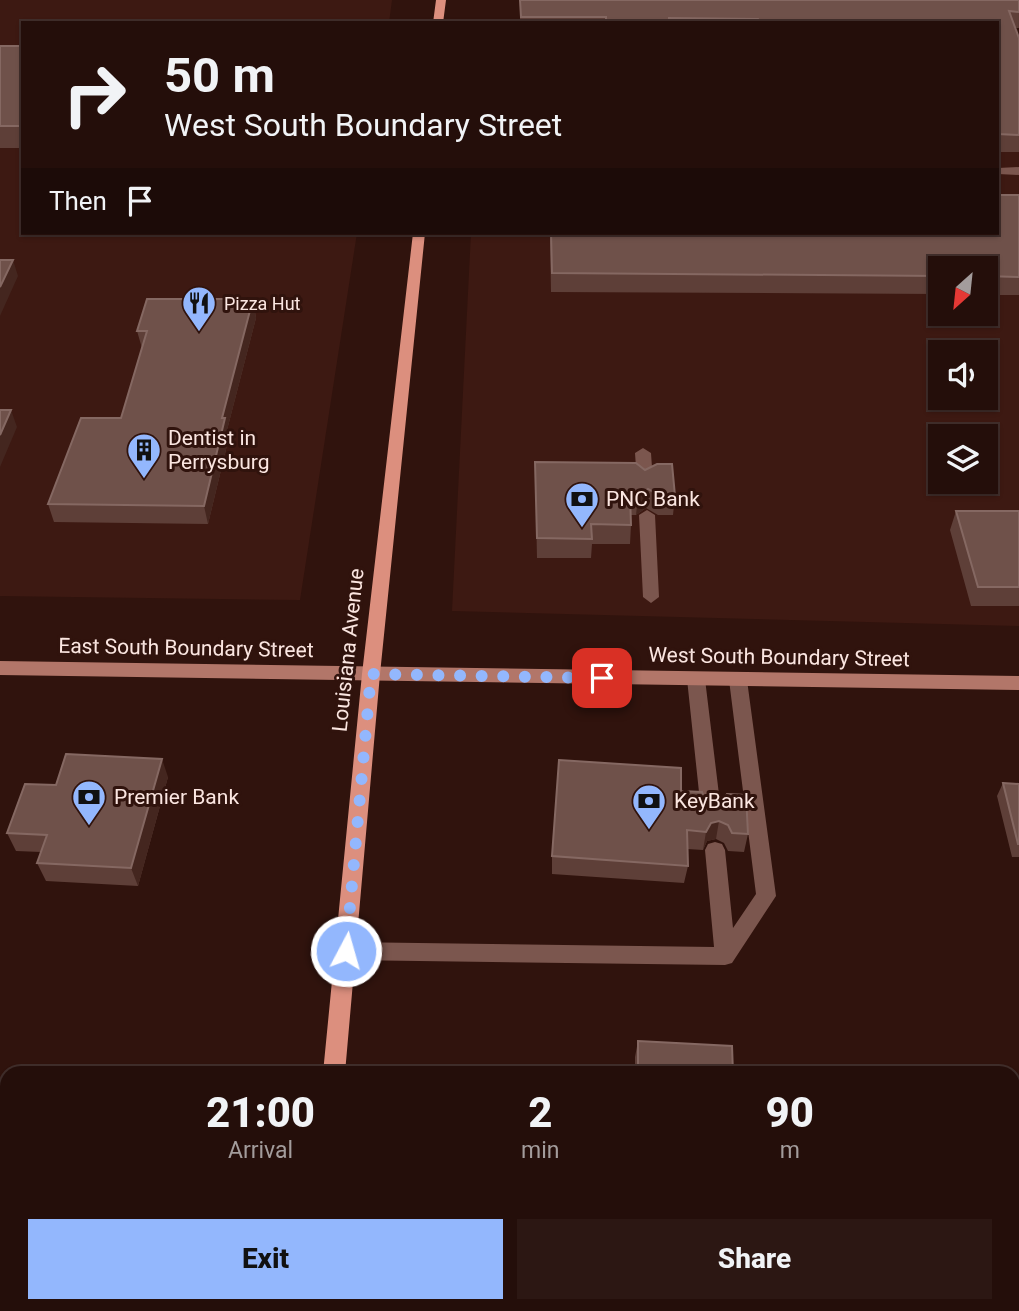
<!DOCTYPE html>
<html lang="en">
<head>
<meta charset="utf-8">
<style>
  body { margin:0; font-family:Roboto,sans-serif; background:#2c1713; color:#f1f3f6; height:100vh; display:flex; flex-direction:column; font-size:26px; white-space:nowrap }
  * { box-sizing:border-box; margin:0 }
  p { font-size:23px; color:#a39c9c }
  .icon { flex:none; width:38px; height:38px; fill:none; stroke:currentColor; stroke-width:2; stroke-linecap:round; stroke-linejoin:round }
  .map { position:relative; flex:1; overflow:hidden }
  .drawer { position:absolute; left:0px; top:1066px; width:1020px; height:247px; display:flex; flex-direction:column; background:#240e0a; border-radius:21px 21px 0 0; box-shadow:0 2px 5px #0004,0 0 0 2px #412e2b }
  .drawer>* { flex:none }
  .banner { position:absolute; left:21px; top:21px; width:978px; height:214px; border-radius:0px; box-shadow:0 2px 5px #0004,0 0 0 2px #412e2b; background:#240e0a; color:#f1f3f6; overflow:hidden }
  .needle { width:46px; rotate:207deg }
  .controls { position:absolute; left:928px; top:256px; display:grid; gap:14px }
  .controls a { display:grid; place-items:center; width:70px; height:70px; border-radius:0px; background:#240e0a; box-shadow:0 2px 5px #0004,0 0 0 2px #412e2b; font-size:35px }
  .pin { position:absolute; display:grid; place-items:center; width:60px; height:60px; color:#fff; margin:-30px; border-radius:14px; box-shadow:0 4px 10px #0006 }
  .me { position:absolute; width:77px; margin:-38px; rotate:6deg; stroke-linejoin:round; filter:drop-shadow(0 0 5px #0008) }
  .turn { display:flex; align-items:center; gap:24px; height:147px; padding:0 28px; font-size:32px }
  .turn .icon { width:91px; height:91px; stroke-width:2.5 }
  .turn b { display:block; font-size:49px; line-height:60px }
  .then { display:flex; align-items:center; height:66px; padding:0 28px; background:#0003; gap:14px; font-size:26px }
  .eta { display:flex; justify-content:space-evenly; align-items:center; height:119px; text-align:center }
  .eta b { font-size:42px; font-weight:800; line-height:49px }
  .cta { display:flex; gap:14px; margin-top:auto; padding:14px 28px }
  .cta a { flex:1; height:80px; border-radius:0px; background:#93b7fd; color:#111; font-size:28px; font-weight:800; line-height:80px; text-align:center }
  .cta a+a { background:#2c1713; color:#f1f3f6 }
  .map>svg:first-child { display:block }
  .built { fill:#3d1912; fill-rule:evenodd }
  .lines { fill:none; stroke-linecap:round; stroke-linejoin:round }
  .lane { fill:#7b564e; fill-rule:evenodd }
  .secondary { fill:#b27669; fill-rule:evenodd }
  .primary { fill:#dc8f7e; fill-rule:evenodd }
  .wall { fill:#5e3f38 }
  .shaded-wall { fill:#44261f }
  .building { fill:#6f514a; stroke:#856862; stroke-width:2 }
  .route { stroke:#93b7fd; stroke-width:12; stroke-dasharray:0 21.6 }
  .labels { text-anchor:middle; dominant-baseline:central; stroke-width:6; stroke-linejoin:round; paint-order:stroke }
  .far-poi-label { font-size:18px; fill:#fbe6e1; stroke:#30130d; text-anchor:start }
  .poi-label { font-size:21px; fill:#fbe6e1; stroke:#30130d; text-anchor:start }
  .street-label { font-size:21px; fill:#fbe6e1; stroke:#30130d }
</style>
</head>
<body>
<div class="map">
<svg width="1019" height="1311" viewBox="0 0 1019 1311">
  <rect width="100%" height="100%" fill="#30130d"/>
  <path class="built" d="M0,0H392L389,23H23V233H357L300,600L0,596Z
    M998,150H1019V626L452,611L471,233H998ZM940,268H985V313H940ZM940,352H985V397H940ZM940,436H985V481H940Z"/>
  <g class="lines">
    <path class="lane" d="M1019,167V175L998,174V168Z
      M643,448L651,453L653,482L645,487L637,482L635,453Z
      M647,510L655,515L659,597L651,603L643,597L639,515Z
      M696,672L702,674L705,679L721,811L718,817L711,819L704,817L701,811L687,679L690,674Z
      M738,673L744,675L747,680L776,896L732,963L725,965L346,960L339,958L336,951L339,944L346,942L714,947L705,850L708,844L715,842L722,844L725,850L733,928L756,894L729,680L732,675Z"/>
    <path class="secondary" d="M0,661L1019,676V690L0,675Z"/>
    <path class="primary" d="M436,0H446L443,23H433Z
      M413,233H425L380,674L345,1073H323L362,674Z
      M298,1306H324L323,1311H297Z"/>
  </g>
  <path class="wall" d="M520,0H1019V28H1015L1019,38V152H998V23H520Z
    M0,46H23V148H0Z
    M1019,195V295H985V268H940V294L551,292L550,233H998Z
    M253,299L256,318L227,430L229,437L208,524L54,522L48,504L121,418L142,348L137,331Z
    M535,462L675,496L673,515H658L646,508L636,515H631V525L630,544H592L591,558H537Z
    M956,511H1019V606H971L950,530Z
    M168,777L138,886L46,881L37,863L41,852L16,851L7,833L56,785Z
    M1003,783L1019,784V857H1012L997,796Z
    M681,791L705,800L748,834L744,852L728,851L724,843L716,839L707,841L703,850L687,849L688,866L684,883L552,874V856Z
    M638,1041L733,1073H635V1057Z"/>
  <path class="shaded-wall" d="M13,260L18,276L0,316V287Z
    M253,299L256,318L227,430L229,437L208,524L204,506L222,418Z
    M11,410L17,427L0,467V435Z
    M648,489L646,508L636,515L638,496Z
    M162,759L168,777L138,886L131,868Z
    M719,821L716,839L707,841L703,850L706,832L711,823Z"/>
  <path class="building" d="M520,0H1019V12L1009,11L1019,38V135L998,134V23H759L758,19L669,18V23H606V17H521Z
    M0,46H23V126H0Z
    M998,195H1019V277L985,276V268H940V276L552,273L551,233H998Z
    M0,260H13L0,287Z
    M147,299H253L222,418H225L204,506L48,504L81,418H121L147,331H137Z
    M0,410H11L0,435Z
    M535,462L636,463L645,470L657,464H672L675,496H660L648,489L638,496H630L631,525L591,524L592,539L537,538Z
    M956,511H1019V587H978Z
    M66,754L162,759L131,868L37,863L47,835L7,833L25,784L56,785Z
    M559,760L681,768V791L702,792L705,800L714,803L722,801L727,794L746,795L748,834L732,833L728,825L719,821L711,823L706,832L687,830L688,866L552,856Z
    M1003,783L1019,784V844H1018Z
    M638,1041L732,1046L733,1073H638Z
    M641,1306H753L754,1311H641Z"/>
  <g class="lines">
    <path class="route" d="M346,951L371,674L602,678"/>
  </g>
  <defs>
    <g id="restaurant-pin" transform="scale(1.75)"><path d="M0 17L-7.5 6A9.5 9.5 0 1 1 7.5 6Z" fill="#93b7fd" stroke="#30130d"/><path d="M-5-6h1v4h1v-4h1v4h1v-4h1v5L-1.5 .5V6h-2V.5L-5-1ZM5-6V6H3V1.5H1.5Q1.5-4 5-6Z" fill="#111"/></g>
    <g id="building-pin" transform="scale(1.75)"><path d="M0 17L-7.5 6A9.5 9.5 0 1 1 7.5 6Z" fill="#93b7fd" stroke="#30130d"/><path d="M-4-6H4V6H1V3H-1V6H-4ZM-2.5-4.3h1.7v1.8h-1.7ZM.8-4.3h1.7v1.8H.8ZM-2.5-1h1.7V.8h-1.7ZM.8-1h1.7V.8H.8Z" fill="#111"/></g>
    <g id="bank-pin" transform="scale(1.75)"><path d="M0 17L-7.5 6A9.5 9.5 0 1 1 7.5 6Z" fill="#93b7fd" stroke="#30130d"/><path d="M-6-4H6V4H-6ZM0-2.3a2.3 2.3 0 1 0 0 4.6a2.3 2.3 0 1 0 0-4.6Z" fill="#111"/></g>
  </defs>
  <g fill-rule="evenodd">
    <use href="#restaurant-pin" x="199" y="303"/>
    <use href="#building-pin" x="144" y="450"/>
    <use href="#bank-pin" x="582" y="499"/>
    <use href="#bank-pin" x="89" y="797"/>
    <use href="#bank-pin" x="649" y="801"/>
  </g>
  <g class="labels">
    <g class="far-poi-label">
      <text x="224" y="303">Pizza Hut</text>
    </g>
    <g class="poi-label">
      <text x="168" y="438">Dentist in<tspan x="168" dy="24">Perrysburg</tspan></text>
      <text x="606" y="499">PNC Bank</text>
      <text x="114" y="797">Premier Bank</text>
      <text x="674" y="801">KeyBank</text>
    </g>
    <g class="street-label">
      <text transform="translate(186 648) rotate(1)">East South Boundary Street</text>
      <text transform="translate(348 650) rotate(-84)">Louisiana Avenue</text>
      <text transform="translate(779 657) rotate(1)">West South Boundary Street</text>
    </g>
  </g>
</svg>
<div class="controls">
<a><svg class="needle" viewBox="-14 -14 28 28"><path d="M0-13l5 13h-10z" fill="#e53935"/><path d="M0 13l5-13h-10z" fill="#a39c9c"/></svg></a>
<a><svg class="icon" aria-label="sound" viewBox="0 0 24 24"><path d="M4 9h4l5-4v14l-5-4H4zM17 9q2 3 0 6"/></svg></a>
<a><svg class="icon" aria-label="layers" viewBox="0 0 24 24"><path d="M12 4l9 5-9 5-9-5zM3 14l9 5 9-5"/></svg></a>
</div>
<div class="pin" style="left:602px;top:678px;background:#d93025"><svg class="icon" aria-label="arrive" viewBox="0 0 24 24"><path d="M6 21V4h12l-3 4 3 4H6"/></svg></div>
<svg class="me" style="left:346px;top:951px" viewBox="-20 -20 40 40"><circle r="17" fill="#93b7fd" stroke="#fff" stroke-width="3"/><path d="M0-11L8 9 0 5-8 9z" fill="#fff"/></svg>
<div class="banner">
<div class="turn"><svg class="icon" aria-label="right" viewBox="0 0 24 24"><path d="M7 20v-9h11M14 6l5 5-5 5"/></svg><div><b>50 m</b>West South Boundary Street</div></div>
<div class="then">Then<svg class="icon" aria-label="arrive" viewBox="0 0 24 24"><path d="M6 21V4h12l-3 4 3 4H6"/></svg></div>
</div>
<section class="drawer">
<div class="eta">
<div><b>21:00</b><p>Arrival</p></div>
<div><b>2</b><p>min</p></div>
<div><b>90</b><p>m</p></div>
</div>
<div class="cta"><a>Exit</a><a>Share</a></div>
</section>
</div>
</body>
</html>
